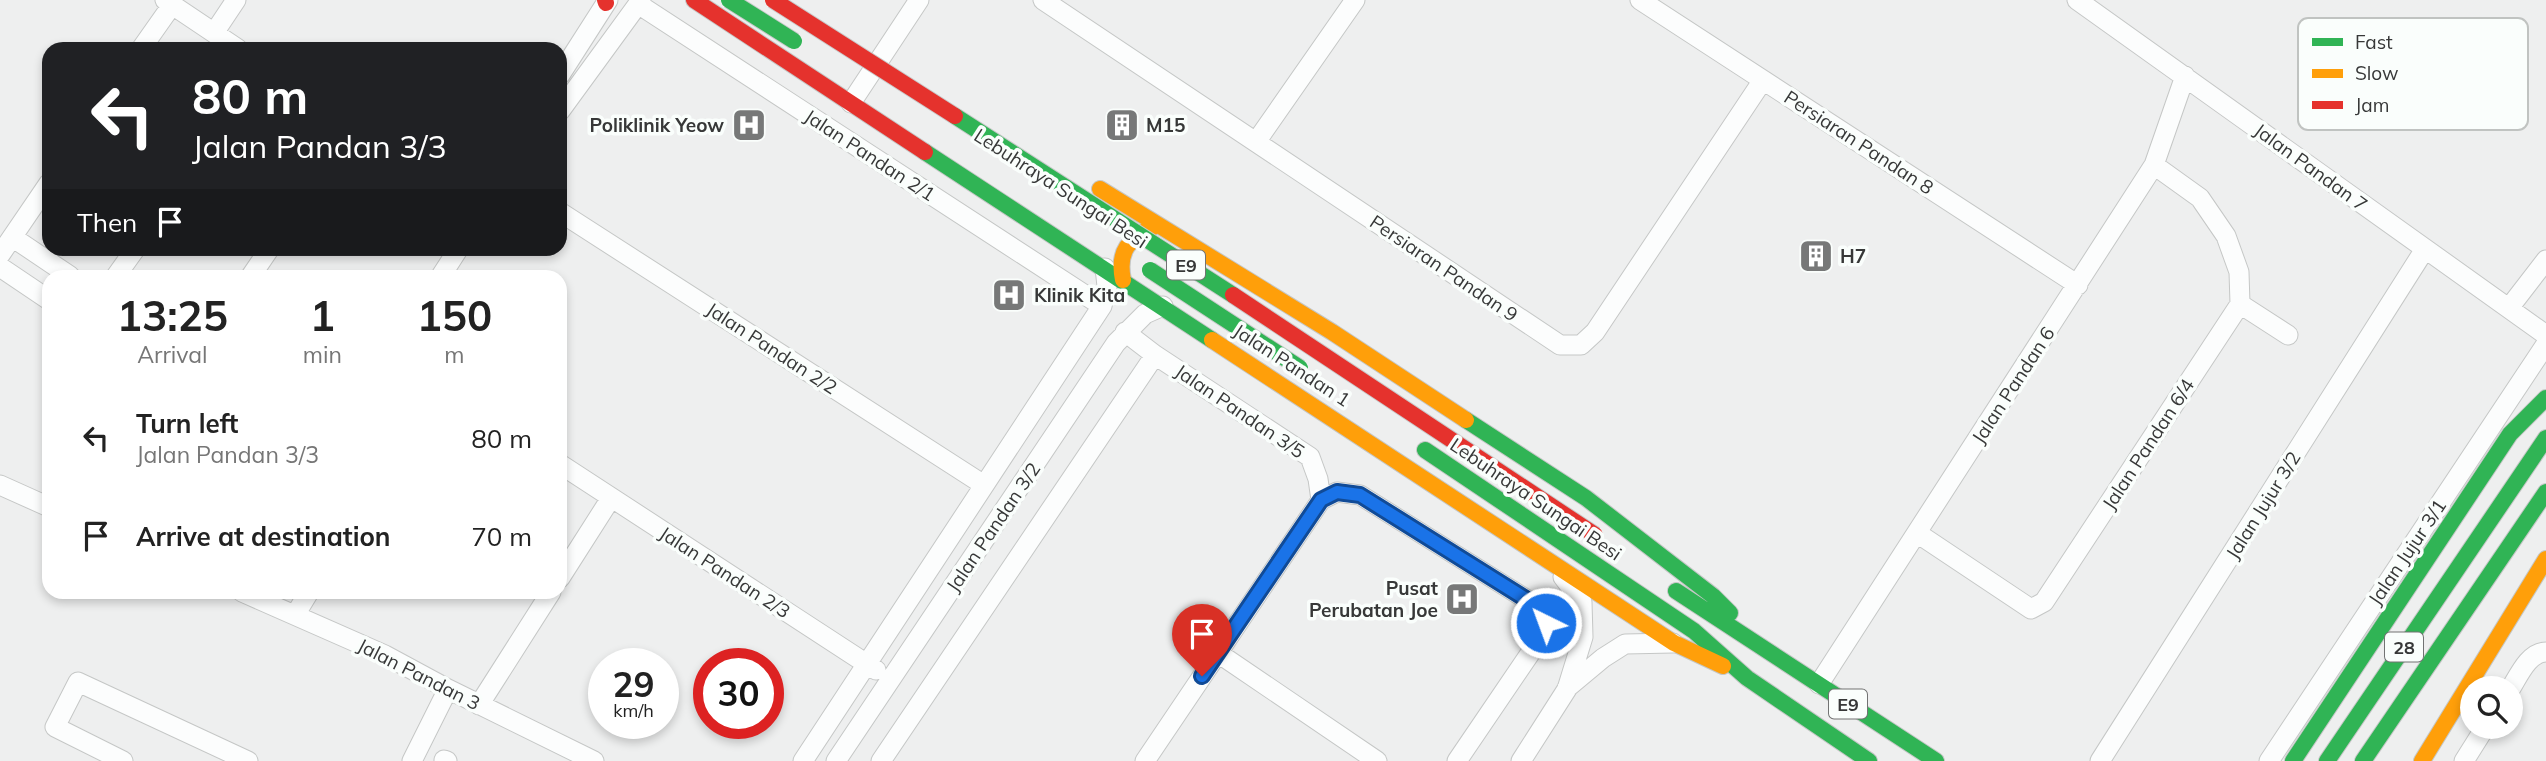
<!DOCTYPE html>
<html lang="en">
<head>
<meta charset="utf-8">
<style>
  body { margin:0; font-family:Mulish,sans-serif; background:#f6f6f6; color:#222; height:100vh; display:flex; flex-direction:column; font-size:26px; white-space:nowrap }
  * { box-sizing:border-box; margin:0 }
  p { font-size:23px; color:#767676 }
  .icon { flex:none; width:38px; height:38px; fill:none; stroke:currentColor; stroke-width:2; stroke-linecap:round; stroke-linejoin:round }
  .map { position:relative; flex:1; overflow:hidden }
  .side { position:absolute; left:42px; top:270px; width:525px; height:329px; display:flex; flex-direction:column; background:#fff; border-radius:21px; box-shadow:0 4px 10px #0003 }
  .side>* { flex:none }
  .hud { position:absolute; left:42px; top:42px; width:525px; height:214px; border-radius:21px; box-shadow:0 4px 10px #0003; background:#202124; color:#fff; overflow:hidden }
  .buttons { position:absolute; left:2460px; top:676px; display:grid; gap:14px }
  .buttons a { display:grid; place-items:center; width:63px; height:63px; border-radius:50%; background:#fff; box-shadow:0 4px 10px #0003; font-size:35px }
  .speed { position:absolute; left:588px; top:648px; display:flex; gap:14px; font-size:35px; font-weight:700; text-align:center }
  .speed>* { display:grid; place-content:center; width:91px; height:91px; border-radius:50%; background:#fff; box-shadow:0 4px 10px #0003; line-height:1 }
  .speed small { font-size:18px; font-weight:400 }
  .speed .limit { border:10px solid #d22; background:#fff; color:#111 }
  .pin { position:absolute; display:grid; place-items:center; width:60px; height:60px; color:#fff; margin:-72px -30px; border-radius:50% 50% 50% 0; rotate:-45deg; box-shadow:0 0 7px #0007 }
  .pin .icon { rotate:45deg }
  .me { position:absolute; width:77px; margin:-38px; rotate:318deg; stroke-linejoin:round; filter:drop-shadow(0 0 5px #0008) }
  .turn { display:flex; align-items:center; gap:24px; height:147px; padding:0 35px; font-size:32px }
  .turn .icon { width:91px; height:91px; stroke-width:2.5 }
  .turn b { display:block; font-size:49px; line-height:60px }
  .then { display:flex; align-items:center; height:66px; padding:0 35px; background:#0003; gap:14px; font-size:26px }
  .eta { display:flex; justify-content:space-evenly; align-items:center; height:119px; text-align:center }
  .eta b { font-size:42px; font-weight:700; line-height:49px }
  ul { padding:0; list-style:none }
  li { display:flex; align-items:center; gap:21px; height:98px; padding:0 35px }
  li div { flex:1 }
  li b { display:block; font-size:26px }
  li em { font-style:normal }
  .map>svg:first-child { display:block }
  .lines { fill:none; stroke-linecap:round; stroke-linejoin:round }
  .street-casing { stroke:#c5c7c6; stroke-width:21 }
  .fast-casing { stroke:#c5c7c6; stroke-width:18 }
  .slow-casing { stroke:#c5c7c6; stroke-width:18 }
  .jam-casing { stroke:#c5c7c6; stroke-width:18 }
  .street { stroke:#fcfdfd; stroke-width:19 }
  .fast { stroke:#30b455; stroke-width:16 }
  .slow { stroke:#ff9f0a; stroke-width:16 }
  .jam { stroke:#e5322d; stroke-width:16 }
  .fast-bridge-casing { stroke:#c9caca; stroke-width:18; stroke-linecap:butt }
  .jam-bridge-casing { stroke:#c9caca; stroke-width:18; stroke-linecap:butt }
  .fast-bridge { stroke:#30b455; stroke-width:16 }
  .jam-bridge { stroke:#e5322d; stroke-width:16 }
  .route-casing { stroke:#114b97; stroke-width:18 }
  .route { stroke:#1a73e8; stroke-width:12 }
  .labels { text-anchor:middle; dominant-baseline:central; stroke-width:7; stroke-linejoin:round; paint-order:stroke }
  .shield { fill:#fafefc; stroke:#727373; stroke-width:2 }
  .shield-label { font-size:18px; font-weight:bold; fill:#373838 }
  .poi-label { font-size:19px; font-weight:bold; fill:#373838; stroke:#fafefc; text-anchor:start }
  .street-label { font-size:19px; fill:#373838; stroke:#fafefc }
  .key { fill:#fafefc; stroke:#c0c3c1; stroke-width:2 }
  .key-label { font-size:19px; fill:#373838 }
</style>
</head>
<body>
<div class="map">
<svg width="2546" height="761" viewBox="0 0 2546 761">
  <rect width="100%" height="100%" fill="#eeefef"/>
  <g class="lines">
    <g class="street-casing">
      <path id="street" d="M165,0L238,49
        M1043,0L1560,345H1581L1595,332L1763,80
        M1640,0L2078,285
        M2077,0L2546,335
        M638,4L1102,306
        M214,33L236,0
        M141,49L172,5
        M560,75L608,0
        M851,103L919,0
        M560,111L641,0
        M1256,142L1355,0
        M560,212L984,485
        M12,237L70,276
        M0,255L49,183
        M0,267L49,300
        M116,276L136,248
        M251,276L270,248
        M441,276L459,248
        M2240,304L2288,335
        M2509,308L2546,260
        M1125,332L1155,355L1310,457L1318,479L1321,500
        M560,464L876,670
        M0,485L49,507
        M1917,533L2031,609L2044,602L2240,304L2239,272L2226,236L2200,198L2154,165
        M560,578L611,498
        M242,592L385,655L448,689L594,761
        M295,615L309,592
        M1218,653L1377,761
        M1819,684L2154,165L2185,76
        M1567,688L1603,658L1625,644L1673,643
        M2511,688C2519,675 2529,652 2546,652
        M479,705L551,592
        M444,760L447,761
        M123,761L55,727L78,682L248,761
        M412,761L448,689
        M803,761L1102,306L1107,286L1105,268
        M836,761L1116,343L1145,314L1163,306
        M881,761L1155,355
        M1145,761L1321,500L1337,492L1360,495L1537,606L1545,617L1546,630L1457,761
        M1521,761L1567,689L1583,637L1582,602L1563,577
        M2100,761L2425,249
        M2269,761L2546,344
        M2464,761L2486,726"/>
    </g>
    <g class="fast-casing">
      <path id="fast" d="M925,152L1212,340
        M1466,420L1586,498L1713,596L1730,613
        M1425,450L1694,631L1747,678L1869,761
        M1676,591L1936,761
        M2293,761L2510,434L2546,398
        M2327,761L2546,438
        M2363,761L2546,492"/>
    </g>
    <g class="slow-casing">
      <path id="slow" d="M1100,189L1332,332L1466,420
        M1123,280C1117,251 1129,238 1155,226
        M1212,340L1674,643L1723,666
        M2422,761L2546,559"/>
    </g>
    <g class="jam-casing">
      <path id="jam" d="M605,0L606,3
        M694,0L925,152"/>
    </g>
    <use href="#street" class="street"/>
    <use href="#fast" class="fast"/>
    <use href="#slow" class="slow"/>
    <use href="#jam" class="jam"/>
    <g class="fast-bridge-casing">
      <path id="fast-bridge" d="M729,0L794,41
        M955,116L1233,295
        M1150,270L1300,368"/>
    </g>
    <g class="jam-bridge-casing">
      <path id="jam-bridge" d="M773,0L955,116
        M1233,295L1595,535"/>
    </g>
    <use href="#fast-bridge" class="fast-bridge"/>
    <use href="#jam-bridge" class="jam-bridge"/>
  </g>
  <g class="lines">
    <g class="route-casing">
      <path id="route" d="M1202,676L1321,500L1337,492L1360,495L1537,606L1546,623"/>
    </g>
    <use href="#route" class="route"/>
  </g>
  <defs>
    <g id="hospital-square" transform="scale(1.75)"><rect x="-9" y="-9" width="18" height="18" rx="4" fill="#777878" stroke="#fafefc"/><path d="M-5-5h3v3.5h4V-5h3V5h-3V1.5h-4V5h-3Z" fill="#fff"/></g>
    <g id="building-square" transform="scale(1.75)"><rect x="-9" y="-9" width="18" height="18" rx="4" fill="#777878" stroke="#fafefc"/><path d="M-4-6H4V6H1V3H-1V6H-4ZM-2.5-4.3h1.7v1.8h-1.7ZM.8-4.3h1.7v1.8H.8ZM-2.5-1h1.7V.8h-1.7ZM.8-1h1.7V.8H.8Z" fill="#fff"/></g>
  </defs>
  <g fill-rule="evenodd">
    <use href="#hospital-square" x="749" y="125"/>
    <use href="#building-square" x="1122" y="125"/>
    <use href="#building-square" x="1816" y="256"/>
    <use href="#hospital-square" x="1009" y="295"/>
    <use href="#hospital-square" x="1462" y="599"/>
  </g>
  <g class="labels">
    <g class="shield">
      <rect x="1167" y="250.5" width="38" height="29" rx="5"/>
      <rect x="2385" y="632.5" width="38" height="29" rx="5"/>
      <rect x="1829" y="689.5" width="38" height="29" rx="5"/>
    </g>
    <g class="shield-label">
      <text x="1186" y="265">E9</text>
      <text x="2404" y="647">28</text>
      <text x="1848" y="704">E9</text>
    </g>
    <g class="poi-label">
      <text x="724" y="125" text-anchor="end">Poliklinik Yeow</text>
      <text x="1146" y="125">M15</text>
      <text x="1840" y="256">H7</text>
      <text x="1034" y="295">Klinik Kita</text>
      <text x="1438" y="588" text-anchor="end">Pusat<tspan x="1438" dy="22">Perubatan Joe</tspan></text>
    </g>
    <g class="street-label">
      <text transform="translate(1859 142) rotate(33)">Persiaran Pandan 8</text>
      <text transform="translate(870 155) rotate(33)">Jalan Pandan 2/1</text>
      <text transform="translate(2311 167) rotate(36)">Jalan Pandan 7</text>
      <text transform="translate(1061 188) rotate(33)">Lebuhraya Sungai Besi</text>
      <text transform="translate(1444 268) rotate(34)">Persiaran Pandan 9</text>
      <text transform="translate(772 348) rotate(33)">Jalan Pandan 2/2</text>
      <text transform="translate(1292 365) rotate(33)">Jalan Pandan 1</text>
      <text transform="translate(2013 385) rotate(-57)">Jalan Pandan 6</text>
      <text transform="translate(1240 411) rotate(34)">Jalan Pandan 3/5</text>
      <text transform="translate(2148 444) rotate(-57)">Jalan Pandan 6/4</text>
      <text transform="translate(1536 499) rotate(34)">Lebuhraya Sungai Besi</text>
      <text transform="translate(2263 505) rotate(-58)">Jalan Jujur 3/2</text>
      <text transform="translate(993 527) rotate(-56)">Jalan Pandan 3/2</text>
      <text transform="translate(2407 552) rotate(-56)">Jalan Jujur 3/1</text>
      <text transform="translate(725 572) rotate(33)">Jalan Pandan 2/3</text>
      <text transform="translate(419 674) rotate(27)">Jalan Pandan 3</text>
    </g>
  </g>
  <rect x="2298" y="18" width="230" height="112" rx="10" class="key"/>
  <rect x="2312" y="38" width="31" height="8" fill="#30b455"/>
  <rect x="2312" y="69" width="31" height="9" fill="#ff9f0a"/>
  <rect x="2312" y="101" width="31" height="8" fill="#e5322d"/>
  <g class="key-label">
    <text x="2355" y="49">Fast</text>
    <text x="2355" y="80">Slow</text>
    <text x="2355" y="112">Jam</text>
  </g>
</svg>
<div class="buttons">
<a><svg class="icon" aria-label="search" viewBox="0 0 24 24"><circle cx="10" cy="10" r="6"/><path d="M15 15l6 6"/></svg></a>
</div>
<div class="speed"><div>29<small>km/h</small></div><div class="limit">30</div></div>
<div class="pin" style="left:1202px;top:676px;background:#d93025"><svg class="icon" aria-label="arrive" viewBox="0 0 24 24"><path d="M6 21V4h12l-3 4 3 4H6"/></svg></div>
<svg class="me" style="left:1546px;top:623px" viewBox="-20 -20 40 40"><circle r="17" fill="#1a73e8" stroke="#fff" stroke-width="3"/><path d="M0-11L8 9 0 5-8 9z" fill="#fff"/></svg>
<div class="hud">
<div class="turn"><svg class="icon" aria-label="left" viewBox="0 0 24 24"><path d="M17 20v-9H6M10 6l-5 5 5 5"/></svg><div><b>80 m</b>Jalan Pandan 3/3</div></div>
<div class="then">Then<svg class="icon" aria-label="arrive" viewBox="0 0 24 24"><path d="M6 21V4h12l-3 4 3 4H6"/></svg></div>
</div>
<section class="side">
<div class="eta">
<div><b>13:25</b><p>Arrival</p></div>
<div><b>1</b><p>min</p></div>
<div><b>150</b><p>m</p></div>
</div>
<ul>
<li><svg class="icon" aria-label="left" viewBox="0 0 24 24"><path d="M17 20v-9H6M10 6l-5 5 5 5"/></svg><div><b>Turn left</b><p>Jalan Pandan 3/3</p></div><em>80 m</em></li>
<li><svg class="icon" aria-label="arrive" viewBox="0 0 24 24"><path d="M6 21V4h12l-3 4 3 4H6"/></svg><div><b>Arrive at destination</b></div><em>70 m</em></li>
</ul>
</section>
</div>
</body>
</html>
